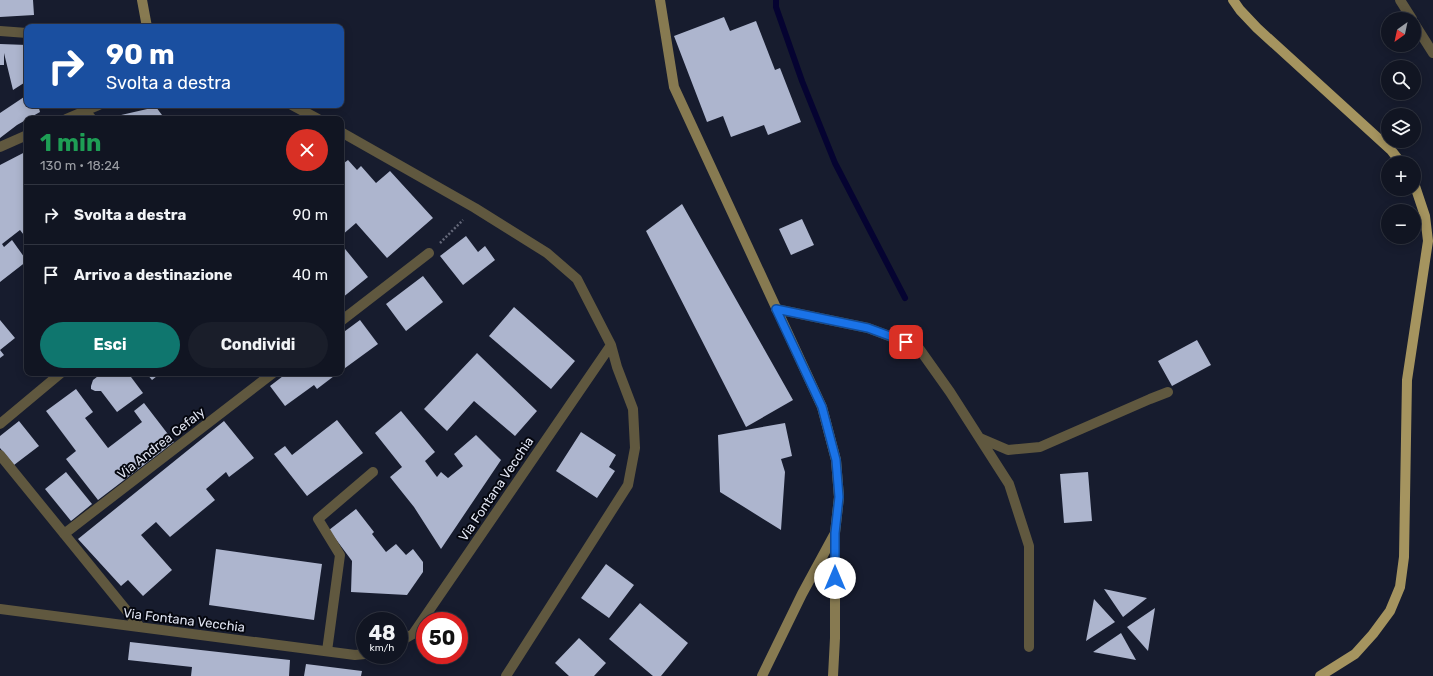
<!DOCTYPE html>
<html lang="it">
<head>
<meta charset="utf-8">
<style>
  body { margin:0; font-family:Rubik,sans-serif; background:#1a1e2a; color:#f1f3f6; height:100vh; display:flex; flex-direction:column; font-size:15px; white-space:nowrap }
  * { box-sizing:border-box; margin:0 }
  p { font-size:13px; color:#9c9fa5 }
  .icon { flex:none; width:22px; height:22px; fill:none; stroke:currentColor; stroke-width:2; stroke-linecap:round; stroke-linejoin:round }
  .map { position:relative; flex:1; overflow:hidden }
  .side { position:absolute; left:24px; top:116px; width:320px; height:260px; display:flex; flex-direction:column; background:#111522; border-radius:8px; box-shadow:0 2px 10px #0003,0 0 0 1px #303440 }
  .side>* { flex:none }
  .guide { position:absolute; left:24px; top:24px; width:320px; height:84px; border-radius:8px; box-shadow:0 2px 10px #0003,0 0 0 1px #303440; background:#1a4fa0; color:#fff; overflow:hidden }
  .needle { width:26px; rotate:213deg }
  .tools { position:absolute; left:1381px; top:12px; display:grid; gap:8px }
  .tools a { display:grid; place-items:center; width:40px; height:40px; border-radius:50%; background:#111522; box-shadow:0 2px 10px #0003,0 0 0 1px #303440; font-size:20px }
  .speed { position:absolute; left:356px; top:612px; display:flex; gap:8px; font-size:20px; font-weight:700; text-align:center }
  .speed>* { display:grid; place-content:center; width:52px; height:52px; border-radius:50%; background:#111522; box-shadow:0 2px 10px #0003,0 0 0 1px #303440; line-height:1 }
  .speed small { font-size:10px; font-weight:400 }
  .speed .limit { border:6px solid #d22; background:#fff; color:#111 }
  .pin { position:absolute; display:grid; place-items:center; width:34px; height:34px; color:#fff; margin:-17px; border-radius:8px; box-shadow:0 2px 6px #0006 }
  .me { position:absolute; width:44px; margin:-22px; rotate:0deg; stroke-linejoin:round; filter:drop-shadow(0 0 3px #0008) }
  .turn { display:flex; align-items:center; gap:14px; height:84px; padding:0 16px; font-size:18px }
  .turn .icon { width:52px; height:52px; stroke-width:2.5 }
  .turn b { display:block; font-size:28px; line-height:34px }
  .round { display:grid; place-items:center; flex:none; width:42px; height:42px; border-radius:21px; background:#1a1e2a }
  .headline { display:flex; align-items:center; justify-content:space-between; height:68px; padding:0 16px }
  h1 { font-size:24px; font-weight:700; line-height:30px; color:#1e9e55 }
  .primary-button { display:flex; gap:8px; margin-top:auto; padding:8px 16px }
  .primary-button a { flex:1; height:46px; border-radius:24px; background:#0f766e; color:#fff; font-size:16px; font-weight:700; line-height:46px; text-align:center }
  .primary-button a+a { background:#1a1e2a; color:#f1f3f6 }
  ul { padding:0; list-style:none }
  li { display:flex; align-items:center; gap:12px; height:60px; padding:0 16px; border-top:1px solid #303440 }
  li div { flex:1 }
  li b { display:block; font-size:15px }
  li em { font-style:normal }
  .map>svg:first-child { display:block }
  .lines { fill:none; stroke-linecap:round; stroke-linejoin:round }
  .stream { stroke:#050331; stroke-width:6 }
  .building { fill:#adb5ce }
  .path { stroke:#646879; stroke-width:2.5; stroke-dasharray:2 2; stroke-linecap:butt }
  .lane { stroke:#60583f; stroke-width:10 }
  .street { stroke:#60583f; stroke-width:10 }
  .secondary { stroke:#877a51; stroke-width:10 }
  .primary { stroke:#a5945f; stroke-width:10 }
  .route-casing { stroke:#114b97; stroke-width:10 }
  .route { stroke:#1a73e8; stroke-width:7 }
  .labels { text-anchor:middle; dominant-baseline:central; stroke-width:4; stroke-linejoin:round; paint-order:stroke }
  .street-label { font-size:13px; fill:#e1e5f3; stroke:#05070f }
</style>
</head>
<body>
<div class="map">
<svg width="1433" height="676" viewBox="0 0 1433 676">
  <rect width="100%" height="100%" fill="#171c2e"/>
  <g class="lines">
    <path class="stream" d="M776,0V7L802,81L835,163L905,298"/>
  </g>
  <path class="building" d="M0,0H33L34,15L0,17Z
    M724,17L730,31L756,21L775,70L780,68L801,122L768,135L764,125L731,137L723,116L707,122L674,36Z
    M0,44L27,45V81L13,90L4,53V65H0Z
    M27,95V105H38L40,112L17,125L0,138V113Z
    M156,107L165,119H109L108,118Z
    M27,151V239L20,230L2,244L4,247L12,240L27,261L0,282V165Z
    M341,160L344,163L348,160L357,170L361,166L376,183L390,171L433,218L387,258L356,223L341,236Z
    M682,204L793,400L746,427L646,231Z
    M802,219L814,245L791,255L779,229Z
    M466,236L478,252L485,246L495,260L463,285L440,256Z
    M341,244L368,277L342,298L341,296Z
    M423,276L443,302L406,331L386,304Z
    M514,307L575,361L551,389L489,336Z
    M0,320L15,338L0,350L4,355L0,358Z
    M360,320L378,344L341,371V334Z
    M1197,340L1211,365L1172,386L1158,361Z
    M477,353L537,411L515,436L474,401L447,431L424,409Z
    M102,373H128L143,393L117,412L101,391H95L91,389V386L93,380Z
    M146,373H161L152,380Z
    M287,373H338L317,389L314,385L285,406L270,386Z
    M76,389L93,412L85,418L108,448L142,422L134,411L144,403L174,442L98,500L66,459L76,451L46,411Z
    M401,411L435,452L425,461L437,477L441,472L448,478L463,466L454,454L476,435L501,460L441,549L414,507L390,477L402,467L375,433Z
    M337,420L363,453L307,496L274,454L285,446L292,455Z
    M19,421L39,446L14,465L0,448V436Z
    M224,421L254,458L229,477L226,472L206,489L215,500L170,537L156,522L141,535L172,570L143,596L128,580L121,586L78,539Z
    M785,423L792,456L781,459L785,472L781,530L720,492L718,435Z
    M581,432L616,455L609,467L615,471L597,498L556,471Z
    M66,472L92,504L71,521L45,489Z
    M1088,472L1092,521L1064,523L1060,474Z
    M356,509L374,532L372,534L386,552L396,544L406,555L413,549L423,562V572L407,595L351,592L352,561L329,530Z
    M216,549L322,564L314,620L209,605Z
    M606,564L634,585L609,618L581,598Z
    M1104,589L1147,598L1123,617Z
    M1094,599L1115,622L1086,641Z
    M640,603L688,643L661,676H653L609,639Z
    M1155,608L1148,651L1127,627Z
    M1121,633L1136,660L1093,652Z
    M579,638L606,663L594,676H569L555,663Z
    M130,642L290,660L289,676H191L192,667L128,660Z
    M306,664L362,671L361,676H304Z"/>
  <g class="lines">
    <path class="path" d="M440,243L463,220"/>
    <path class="lane" d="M776,309L868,328L918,347L950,392L1009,484L1029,546V647
      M980,438L1008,450L1040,447L1150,399L1168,392"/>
    <path class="street" d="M1400,0L1412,19
      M1414,23L1433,53
      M0,31L27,33
      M292,105L318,119
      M85,111L92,119
      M66,119L99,105
      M341,132L475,208L547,253L577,279L611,345L617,367L633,409L635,448L628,485L506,676
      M0,147L27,135
      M341,321L429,253
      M0,424L61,373
      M0,455L140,627
      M64,534L273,373
      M0,609L355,655L365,654
      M399,642L413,634L611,345
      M327,651L340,555L318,519L373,472"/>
    <path class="secondary" d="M142,0L147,27
      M660,0L674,87L822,407L836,460L839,497L835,533V638L833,676
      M762,676L802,594L834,535"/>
    <path class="primary" d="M1233,0L1240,10L1257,28L1391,150L1401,163
      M1320,676L1355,654L1373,634L1390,611L1400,587L1404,557L1407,380L1428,241L1425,216L1414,183"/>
  </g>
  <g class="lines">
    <g class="route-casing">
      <path id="route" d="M835,578V533L839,497L836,460L822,407L776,309L868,328L906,342"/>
    </g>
    <use href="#route" class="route"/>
  </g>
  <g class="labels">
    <g class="street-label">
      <text transform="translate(161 443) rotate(-38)">Via Andrea Cefaly</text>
      <text transform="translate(496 489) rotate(-56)">Via Fontana Vecchia</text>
      <text transform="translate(184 620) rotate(7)">Via Fontana Vecchia</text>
    </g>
  </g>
</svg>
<div class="tools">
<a><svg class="needle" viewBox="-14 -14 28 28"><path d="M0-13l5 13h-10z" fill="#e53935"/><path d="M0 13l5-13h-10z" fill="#9c9fa5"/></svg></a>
<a><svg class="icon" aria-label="search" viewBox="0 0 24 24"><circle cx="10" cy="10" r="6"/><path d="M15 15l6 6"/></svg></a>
<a><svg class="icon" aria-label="layers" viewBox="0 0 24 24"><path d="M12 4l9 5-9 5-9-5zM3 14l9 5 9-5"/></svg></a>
<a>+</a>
<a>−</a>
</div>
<div class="speed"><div>48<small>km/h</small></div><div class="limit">50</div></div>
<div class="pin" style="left:906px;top:342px;background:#d93025"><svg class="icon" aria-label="arrive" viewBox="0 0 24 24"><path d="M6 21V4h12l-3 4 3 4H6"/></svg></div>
<svg class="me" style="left:835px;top:578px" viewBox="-20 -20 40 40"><circle r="19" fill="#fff"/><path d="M0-13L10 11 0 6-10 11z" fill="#1a73e8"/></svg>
<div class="guide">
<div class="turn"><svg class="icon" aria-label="right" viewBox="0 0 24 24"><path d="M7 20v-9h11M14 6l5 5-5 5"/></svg><div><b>90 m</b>Svolta a destra</div></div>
</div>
<section class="side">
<div class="headline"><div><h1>1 min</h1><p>130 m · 18:24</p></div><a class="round" style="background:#d93025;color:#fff"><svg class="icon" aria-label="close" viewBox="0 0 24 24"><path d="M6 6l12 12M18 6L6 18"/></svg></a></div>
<ul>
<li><svg class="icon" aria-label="right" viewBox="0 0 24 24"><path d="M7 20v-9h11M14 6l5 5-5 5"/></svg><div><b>Svolta a destra</b></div><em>90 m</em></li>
<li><svg class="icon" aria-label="arrive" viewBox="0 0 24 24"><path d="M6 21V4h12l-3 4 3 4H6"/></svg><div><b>Arrivo a destinazione</b></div><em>40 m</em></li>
</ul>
<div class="primary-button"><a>Esci</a><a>Condividi</a></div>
</section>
</div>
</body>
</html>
